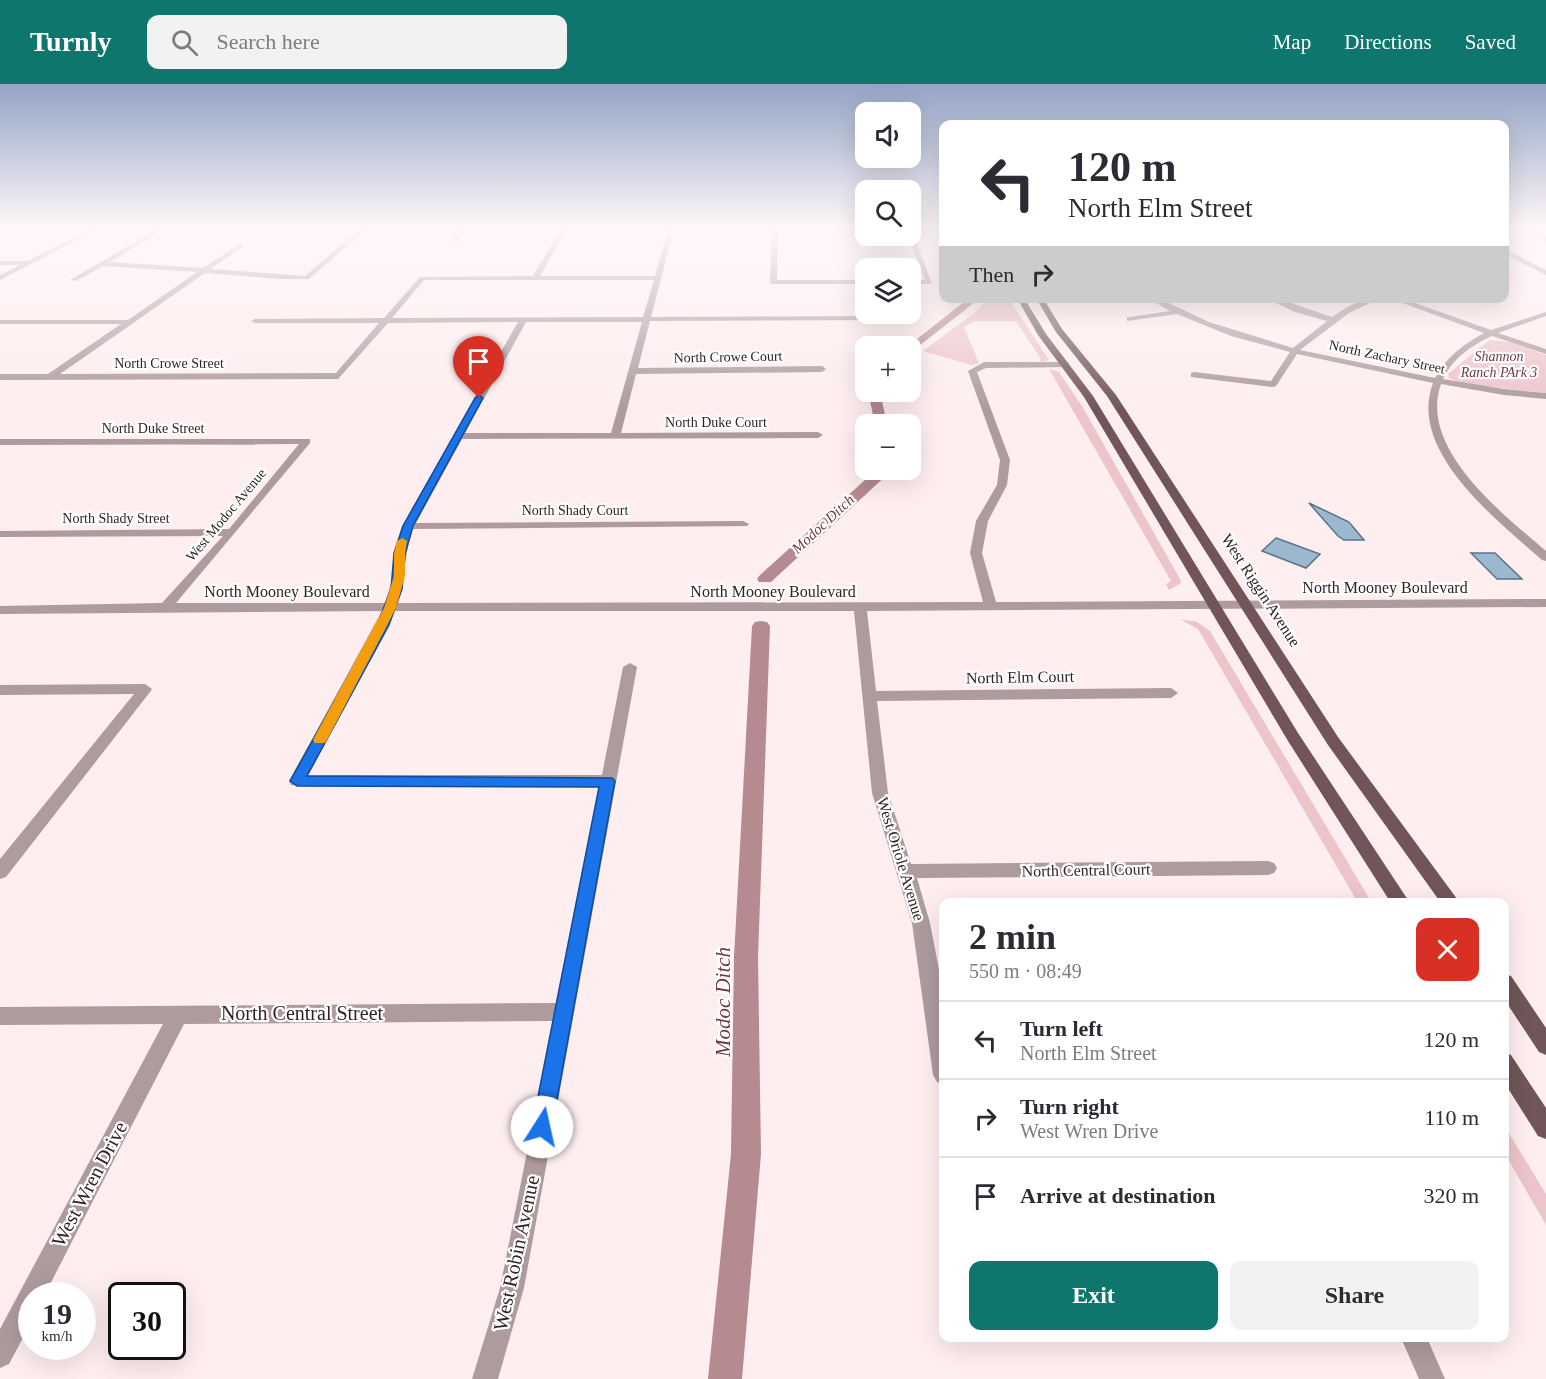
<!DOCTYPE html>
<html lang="en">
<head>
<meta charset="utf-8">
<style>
  body { margin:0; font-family:Georgia,serif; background:#f2f2f3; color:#2b2b33; height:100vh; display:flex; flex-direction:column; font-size:22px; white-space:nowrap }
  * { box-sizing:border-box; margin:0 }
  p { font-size:20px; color:#7c7c81 }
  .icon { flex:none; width:33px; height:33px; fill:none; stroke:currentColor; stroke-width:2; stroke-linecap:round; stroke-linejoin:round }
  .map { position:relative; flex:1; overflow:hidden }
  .details { position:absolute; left:939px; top:814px; width:570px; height:444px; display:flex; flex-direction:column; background:#fff; border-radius:12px; box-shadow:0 6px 24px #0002 }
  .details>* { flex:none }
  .guide { position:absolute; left:939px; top:36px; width:570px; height:183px; border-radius:12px; box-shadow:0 6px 24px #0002; background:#fff; color:#2b2b33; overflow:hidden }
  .tools { position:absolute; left:855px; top:18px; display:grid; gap:12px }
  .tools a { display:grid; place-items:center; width:66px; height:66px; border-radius:12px; background:#fff; box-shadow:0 6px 24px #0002; font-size:30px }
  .speed { position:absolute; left:18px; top:1198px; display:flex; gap:12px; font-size:30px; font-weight:700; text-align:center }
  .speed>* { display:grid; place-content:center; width:78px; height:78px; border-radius:50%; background:#fff; box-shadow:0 6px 24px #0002; line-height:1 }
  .speed small { font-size:15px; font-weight:400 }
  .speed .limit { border:3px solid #111; border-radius:9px; background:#fff; color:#111 }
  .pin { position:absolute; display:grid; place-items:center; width:51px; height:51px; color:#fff; margin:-62px -26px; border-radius:50% 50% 50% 0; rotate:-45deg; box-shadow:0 0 6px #0007 }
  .pin .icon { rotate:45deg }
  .me { position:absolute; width:66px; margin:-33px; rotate:10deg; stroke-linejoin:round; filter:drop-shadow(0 0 4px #0008) }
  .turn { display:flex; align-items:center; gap:21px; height:126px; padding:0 30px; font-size:27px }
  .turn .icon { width:78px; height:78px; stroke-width:2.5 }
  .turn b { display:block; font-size:42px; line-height:51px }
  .then { display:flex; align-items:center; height:57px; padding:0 30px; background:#0003; gap:12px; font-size:22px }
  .round { display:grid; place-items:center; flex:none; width:63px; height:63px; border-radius:12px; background:#f2f2f3 }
  .overview { display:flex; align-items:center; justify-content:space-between; height:102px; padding:0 30px }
  h1 { font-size:36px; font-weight:800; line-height:45px }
  .button { display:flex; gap:12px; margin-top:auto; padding:12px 30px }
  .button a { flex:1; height:69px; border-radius:12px; background:#0f766e; color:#fff; font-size:24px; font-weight:800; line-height:69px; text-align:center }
  .button a+a { background:#f2f2f3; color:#2b2b33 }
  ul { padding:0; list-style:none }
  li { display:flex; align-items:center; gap:18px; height:78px; padding:0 30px; border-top:2px solid #e1e1e2 }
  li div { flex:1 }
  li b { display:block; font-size:22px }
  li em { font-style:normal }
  header { display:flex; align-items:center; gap:36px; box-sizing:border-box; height:84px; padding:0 30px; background:#0f766e; color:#fff }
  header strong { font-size:28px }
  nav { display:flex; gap:33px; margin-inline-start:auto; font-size:21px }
  .search { width:420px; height:54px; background:#f2f2f3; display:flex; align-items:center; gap:15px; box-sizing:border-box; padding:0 21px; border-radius:12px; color:#7c7c81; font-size:22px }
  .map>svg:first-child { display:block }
  .green { fill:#ecc5cb }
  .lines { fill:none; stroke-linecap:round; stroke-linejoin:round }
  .canal { fill:#b58b91; fill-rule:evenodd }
  .building { fill:#9cb8cf; stroke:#5a748a; stroke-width:1.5 }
  .minor { fill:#ad9b9e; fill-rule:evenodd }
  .major { fill:#715559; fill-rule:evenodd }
  .route { fill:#1a73e8; stroke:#114b97; stroke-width:1.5 }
  .slow { fill:#f59e0b }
  .labels { text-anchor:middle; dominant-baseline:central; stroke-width:4.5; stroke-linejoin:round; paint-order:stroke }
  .far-park-label { font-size:14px; font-style:italic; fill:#723844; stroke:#fff }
  .far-street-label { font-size:14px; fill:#312325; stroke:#fff }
  .far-water-label { font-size:15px; font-style:italic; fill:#723844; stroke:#fff }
  .street-label { font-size:16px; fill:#312325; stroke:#fff }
  .near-street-label { font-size:20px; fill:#312325; stroke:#fff }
  .near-water-label { font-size:21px; font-style:italic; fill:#723844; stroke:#fff }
</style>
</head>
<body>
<header>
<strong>Turnly</strong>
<div class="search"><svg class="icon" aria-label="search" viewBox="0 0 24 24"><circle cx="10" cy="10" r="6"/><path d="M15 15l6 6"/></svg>Search here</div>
<nav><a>Map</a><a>Directions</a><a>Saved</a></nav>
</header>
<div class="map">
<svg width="1546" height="1295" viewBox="0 0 1546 1295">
  <rect width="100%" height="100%" fill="#feeef0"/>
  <path class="green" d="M988,215H1009L1049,276L1042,278L1039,276L1041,275L1016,237H974L964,243L979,279L971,281L923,267L973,230Z
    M1489,256L1511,258L1546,271V309L1463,300L1449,294L1448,290Z
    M1049,285L1059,288L1082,322L1180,495L1181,499L1169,506L1166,500L1171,497Z
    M1180,535L1197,538L1210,547L1372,819H1358L1198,545Z
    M1504,1041L1546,1110V1141L1505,1070Z"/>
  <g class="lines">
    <path class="canal" d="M969,214H980L910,269V262H908Z
      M868,308H880L887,340H875Z
      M876,386H888L889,389L771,498H759L757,495L759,492Z
      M761,537L767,538L770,542L758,873L761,1070L742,1295H708L731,1070L734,873L752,542L755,538Z"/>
  </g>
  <path class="building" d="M1309,419L1349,438L1364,456H1344L1338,452Z
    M1276,454L1320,470L1306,484L1262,467Z
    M1471,469H1495L1522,495H1497Z"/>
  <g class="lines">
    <path class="minor" d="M90,145H98L0,196V191L20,181H0V177H28Z
      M157,145H165L110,178L203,184L241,159L243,162L211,185L305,192L360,145H367L309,195H281L205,189L60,290L336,289L379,239H255L251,237L255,235L384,234L420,193L533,192L561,145H567L540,192H655L668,145H674L651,233L898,232L902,234L898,236L650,237L638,284L822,282L826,285L822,288L636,290L621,349L818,348L823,351L818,354L462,355L416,439L743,437L749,440L747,442L413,445C404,471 405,493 398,519L983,518L970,469L976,437L997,401L1000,376L968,287L984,278H1066L1069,279V283L986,284L977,288L1010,376L1007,401L988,437L982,469L996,518L1546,515V523L867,527L876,607L1171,604L1178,609L1171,614L877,617L888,709L911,780L1268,777L1274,779L1277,784L1274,789L1268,791L917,794L930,839L944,912V1001L937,998L933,991L912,839L872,709L854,527H395L308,691H602L623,583L630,579L637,583L524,1204L498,1295H472L500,1204L553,937L184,940L44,1212H32V1237L9,1280L0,1284V1245L163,940L0,941V923L556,919L599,703L291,701L289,697L382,527L0,530V522L162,519L223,452L0,453V447L229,445L299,360L0,361V355H310V359L176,519H385L393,492V469L402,442L518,238L388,239L338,295L0,296V290H48L121,240H0V236H128L197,188L103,182L76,197L70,196ZM424,196H654L643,233L392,234ZM526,238H642L611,349H465Z
      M461,145H467L456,158H452Z
      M772,145H778L777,196H866V200H770Z
      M1526,145H1533L1546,152V157Z
      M0,147L21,149L0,151Z
      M910,147L913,149L932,200H910V196H925L908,152H910Z
      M1504,165L1546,186V191L1504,170Z
      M1148,214H1158L1209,238L1293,264L1327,237L1295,228L1265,214H1276L1332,233C1346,223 1363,214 1380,214L1349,229L1300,266L1435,294C1446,273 1464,260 1484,249L1389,214H1401L1491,246L1546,228V232L1498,249L1546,265V270L1492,252C1472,261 1452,275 1443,295L1504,305L1546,309V315L1504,311L1441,300C1418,365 1503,430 1546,467V477L1542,476C1497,436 1407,367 1433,299L1297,270L1276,302L1273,303L1191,293V289L1194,288L1271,297L1290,268L1231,252L1177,230L1127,237V233H1130L1170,227Z
      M145,600L152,605L150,608L6,793L0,795V775L134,610L0,611V601Z
      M1401,1254H1427L1445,1295H1419Z"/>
    <path class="major" d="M1017,214H1024L1046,250L1093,312L1298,649L1410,819H1391L1288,657L1084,313L1038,251Z
      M1036,214H1043L1062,245L1116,311L1338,653L1460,819H1441L1328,661L1107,312L1056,248Z
      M1504,890L1511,892L1546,944V971L1539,968L1504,915Z
      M1504,968L1511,971L1546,1024V1055L1538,1052L1504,998Z"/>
  </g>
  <linearGradient id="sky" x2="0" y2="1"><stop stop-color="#93a4c5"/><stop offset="0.44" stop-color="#fff7f8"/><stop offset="1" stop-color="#fff7f8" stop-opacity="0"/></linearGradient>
  <rect width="1546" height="326" fill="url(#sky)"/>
  <path class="route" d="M479,311L483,314L413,442L405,470L402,505L389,541L307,692L612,694L615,697L552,1043L549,1050L542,1053L535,1050L532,1043L599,703L297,702L290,697L377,541L391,505L394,470L403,442L475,314Z"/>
  <path class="slow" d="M402,454L407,457L405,470V492L396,524L327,656L325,659H315L313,656L384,524L394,492V470L397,457Z"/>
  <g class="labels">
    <g class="far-park-label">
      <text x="1499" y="272">Shannon<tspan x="1499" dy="16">Ranch PArk 3</tspan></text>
    </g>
    <g class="far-street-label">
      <text transform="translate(728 273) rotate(-1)">North Crowe Court</text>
      <text transform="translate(1387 273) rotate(12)">North Zachary Street</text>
      <text x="169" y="279">North Crowe Street</text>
      <text x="716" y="338">North Duke Court</text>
      <text x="153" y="344">North Duke Street</text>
      <text x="575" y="426">North Shady Court</text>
      <text transform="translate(226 431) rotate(-50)">West Modoc Avenue</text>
      <text x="116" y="434">North Shady Street</text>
    </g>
    <g class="far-water-label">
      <text transform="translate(823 440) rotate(-43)">Modoc Ditch</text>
    </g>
    <g class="street-label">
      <text x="1385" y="503">North Mooney Boulevard</text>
      <text transform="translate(1261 506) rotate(57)">West Riggin Avenue</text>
      <text x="287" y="507">North Mooney Boulevard</text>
      <text x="773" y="507">North Mooney Boulevard</text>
      <text transform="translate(1020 593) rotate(-1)">North Elm Court</text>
      <text transform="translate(901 775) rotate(73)">West Oriole Avenue</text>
      <text transform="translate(1086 786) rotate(-1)">North Central Court</text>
    </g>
    <g class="near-street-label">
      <text x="302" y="929">North Central Street</text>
      <text transform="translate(89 1100) rotate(-62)">West Wren Drive</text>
      <text transform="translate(516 1169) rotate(-78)">West Robin Avenue</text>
    </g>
    <g class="near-water-label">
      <text transform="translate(723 918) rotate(-90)">Modoc Ditch</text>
    </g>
  </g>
</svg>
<div class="tools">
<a><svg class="icon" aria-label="sound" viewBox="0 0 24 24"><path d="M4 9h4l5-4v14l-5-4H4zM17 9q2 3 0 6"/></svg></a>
<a><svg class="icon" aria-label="search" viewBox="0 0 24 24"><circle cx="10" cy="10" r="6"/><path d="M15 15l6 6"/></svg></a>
<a><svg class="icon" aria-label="layers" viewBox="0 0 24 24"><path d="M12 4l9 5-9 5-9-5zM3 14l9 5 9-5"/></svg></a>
<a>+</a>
<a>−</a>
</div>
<div class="speed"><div>19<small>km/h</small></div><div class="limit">30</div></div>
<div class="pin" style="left:479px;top:314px;background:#d93025"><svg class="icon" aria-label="arrive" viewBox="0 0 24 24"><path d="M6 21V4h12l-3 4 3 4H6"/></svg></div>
<svg class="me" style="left:542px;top:1043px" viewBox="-20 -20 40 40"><circle r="19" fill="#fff"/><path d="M0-13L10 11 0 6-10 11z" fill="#1a73e8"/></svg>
<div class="guide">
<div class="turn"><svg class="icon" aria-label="left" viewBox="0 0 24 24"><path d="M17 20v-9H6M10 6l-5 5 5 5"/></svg><div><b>120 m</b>North Elm Street</div></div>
<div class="then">Then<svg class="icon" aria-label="right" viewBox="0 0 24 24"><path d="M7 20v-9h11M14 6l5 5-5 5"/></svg></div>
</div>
<section class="details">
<div class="overview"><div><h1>2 min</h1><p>550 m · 08:49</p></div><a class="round" style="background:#d93025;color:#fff"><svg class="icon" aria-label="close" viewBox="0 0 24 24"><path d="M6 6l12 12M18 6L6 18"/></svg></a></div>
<ul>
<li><svg class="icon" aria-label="left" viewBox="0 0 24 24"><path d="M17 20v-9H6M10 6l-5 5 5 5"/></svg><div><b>Turn left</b><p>North Elm Street</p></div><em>120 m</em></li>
<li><svg class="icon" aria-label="right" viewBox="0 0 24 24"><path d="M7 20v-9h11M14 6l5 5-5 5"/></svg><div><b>Turn right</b><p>West Wren Drive</p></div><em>110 m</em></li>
<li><svg class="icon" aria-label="arrive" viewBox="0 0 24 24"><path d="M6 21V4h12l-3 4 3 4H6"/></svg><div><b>Arrive at destination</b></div><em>320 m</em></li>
</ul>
<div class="button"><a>Exit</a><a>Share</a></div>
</section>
</div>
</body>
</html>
